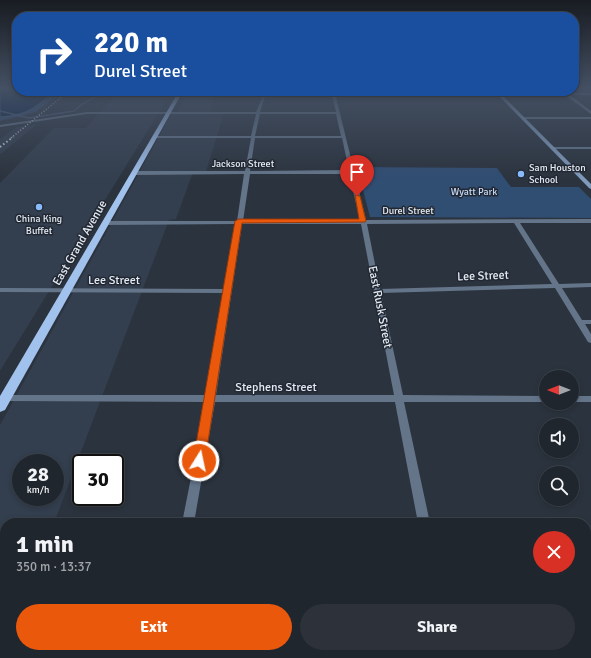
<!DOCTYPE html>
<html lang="en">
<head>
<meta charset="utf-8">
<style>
  body { margin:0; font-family:Signika,sans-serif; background:#2d323a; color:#f1f3f6; height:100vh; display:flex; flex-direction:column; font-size:15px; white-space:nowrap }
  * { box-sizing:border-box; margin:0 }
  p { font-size:13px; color:#a2a5aa }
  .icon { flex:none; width:22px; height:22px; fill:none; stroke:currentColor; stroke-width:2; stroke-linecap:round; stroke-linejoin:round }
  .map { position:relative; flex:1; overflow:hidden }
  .side { position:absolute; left:0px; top:518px; width:591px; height:140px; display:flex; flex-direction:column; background:#20262e; border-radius:16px 16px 0 0; box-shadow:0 2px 6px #0003,0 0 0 1px #3d434a }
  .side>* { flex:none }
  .top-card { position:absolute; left:12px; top:12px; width:567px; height:84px; border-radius:16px; box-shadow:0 2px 6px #0003,0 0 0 1px #3d434a; background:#1a4fa0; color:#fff; overflow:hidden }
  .needle { width:26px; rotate:270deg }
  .fabs { position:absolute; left:539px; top:370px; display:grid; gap:8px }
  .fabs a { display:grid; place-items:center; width:40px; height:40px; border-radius:50%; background:#20262e; box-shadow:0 2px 6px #0003,0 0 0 1px #3d434a; font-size:20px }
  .speed { position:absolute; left:12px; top:454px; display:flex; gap:8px; font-size:20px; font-weight:700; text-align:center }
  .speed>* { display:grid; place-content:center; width:52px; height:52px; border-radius:50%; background:#20262e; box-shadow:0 2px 6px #0003,0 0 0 1px #3d434a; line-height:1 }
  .speed small { font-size:10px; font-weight:400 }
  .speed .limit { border:2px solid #111; border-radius:6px; background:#fff; color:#111 }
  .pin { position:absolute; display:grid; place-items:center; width:34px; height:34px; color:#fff; margin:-41px -17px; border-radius:50% 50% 50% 0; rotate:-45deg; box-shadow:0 0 4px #0007 }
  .pin .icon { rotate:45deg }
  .me { position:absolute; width:44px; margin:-22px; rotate:10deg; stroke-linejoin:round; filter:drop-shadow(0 0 3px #0008) }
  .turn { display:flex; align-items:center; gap:14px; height:84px; padding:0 16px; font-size:18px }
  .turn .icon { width:52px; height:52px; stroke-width:2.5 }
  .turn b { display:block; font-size:28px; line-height:34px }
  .round { display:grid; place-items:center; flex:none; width:42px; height:42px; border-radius:21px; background:#2d323a }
  .summary { display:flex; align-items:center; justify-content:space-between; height:68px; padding:0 16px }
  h1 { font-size:24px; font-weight:800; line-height:30px }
  .primary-button { display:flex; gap:8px; margin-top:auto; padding:8px 16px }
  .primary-button a { flex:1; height:46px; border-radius:24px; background:#ea580c; color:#fff; font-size:16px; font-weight:800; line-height:46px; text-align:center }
  .primary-button a+a { background:#2d323a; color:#f1f3f6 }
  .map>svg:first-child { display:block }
  .built { fill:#333e4e; fill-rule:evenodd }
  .green { fill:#304d72 }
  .water { fill:#001c45; stroke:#445a79 }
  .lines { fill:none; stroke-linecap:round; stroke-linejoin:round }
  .stream { stroke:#445a79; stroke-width:1.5 }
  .minor { fill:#64758a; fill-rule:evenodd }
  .secondary { fill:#809abc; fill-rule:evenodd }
  .trunk { fill:#a2c2ee; fill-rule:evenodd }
  .rail-far1 { stroke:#cfd5dd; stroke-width:1.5; stroke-dasharray:1 2; stroke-linecap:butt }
  .rail { stroke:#cfd5dd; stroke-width:2; stroke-dasharray:1.5 2.5; stroke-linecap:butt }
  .route { fill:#ea580c; stroke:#983908 }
  .poi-dot { fill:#88bafc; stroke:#222934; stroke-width:1.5 }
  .labels { text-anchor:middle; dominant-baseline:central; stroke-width:3; stroke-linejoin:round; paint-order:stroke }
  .far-street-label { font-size:10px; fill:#e4eaf1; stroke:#222934 }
  .far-poi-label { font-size:10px; fill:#e4eaf1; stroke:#222934; text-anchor:start }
  .far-park-label { font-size:10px; fill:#c5dbf8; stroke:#222934 }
  .street-label { font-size:12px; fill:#e4eaf1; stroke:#222934 }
</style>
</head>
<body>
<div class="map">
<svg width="591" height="658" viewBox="0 0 591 658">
  <rect width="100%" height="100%" fill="#2b333e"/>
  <path class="built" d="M118,91H172L0,371V183L54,128H86Z
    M188,91H216L210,112H177Z
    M369,91H491L494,94H370Z
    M172,113H224L206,172H193L176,219L169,220L54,523H5V596L0,608V425ZM21,463H55V497H21Z
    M37,124L2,153L0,154V139L17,127Z"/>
  <path class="green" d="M56,91H62L36,112L0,121V117C12,115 26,114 36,106C43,101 49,96 56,91Z
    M357,167L497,168L511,187H579L591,199V218L370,217Z"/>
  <path class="water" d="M0,88H17V91H56C49,96 43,101 36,106C26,114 12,116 0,117Z"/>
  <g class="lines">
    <path class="stream" d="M0,111L29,118L74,111L81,105L105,91"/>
    <path class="minor" d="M265,91H335L336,95L591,93V95H570L591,111V114L565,95L336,97L366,220L591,219V223H520L559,284L591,283V287L562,288L582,320H591V324H585L591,334V343L588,342L555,288L381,293L403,395L546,396V402H404L430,523H418L395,402H215L194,523H182L206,402L5,401L2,400L0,398L2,396L5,395H207L224,293L0,292V288L225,289L236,224L106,225L103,223L106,221H237L244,174L135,175L132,173L135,171H245L251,138H155L153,137L155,136H251L256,114H87L0,127V125L87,112H256ZM331,92L336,112H260L266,93ZM260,114H336L341,136H255ZM255,138H342L349,170L250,171ZM250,174H349L360,220L243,221ZM514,223L552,284L380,289L367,224ZM242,224H361L394,395H216Z
      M522,117H591V119H523Z
      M553,147H591V149H551V148Z
      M572,396H591V402H572Z
      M0,578H5V590H0Z
      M586,580H591V592H586Z
      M159,653H173L172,658H158Z
      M444,653H458L459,658H445Z"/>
    <path class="secondary" d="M494,91H498L591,184V189L589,188Z"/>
    <path class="trunk" d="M179,91H183L5,410L0,412V396Z"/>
    <path class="rail-far1" d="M11,138L69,91"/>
    <path class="rail" d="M0,147L13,137"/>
  </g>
  <linearGradient id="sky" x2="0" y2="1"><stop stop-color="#181c22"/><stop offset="0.49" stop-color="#445063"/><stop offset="1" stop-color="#445063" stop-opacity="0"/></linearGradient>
  <rect width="591" height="180" fill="url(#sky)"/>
  <path class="route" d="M355,195L360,196L366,221L365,222L242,223L205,461L204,464L199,466L195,464L193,461L235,221L239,219H359Z"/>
  <g class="poi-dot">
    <circle cx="521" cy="174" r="4"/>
    <circle cx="39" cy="207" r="4"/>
  </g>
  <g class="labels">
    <g class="far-street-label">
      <text x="243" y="164">Jackson Street</text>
      <text x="408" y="211">Durel Street</text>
    </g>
    <g class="far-poi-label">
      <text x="529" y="168">Sam Houston<tspan x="529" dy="12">School</tspan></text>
      <text x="39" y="219" text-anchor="middle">China King<tspan x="39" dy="12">Buffet</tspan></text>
    </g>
    <g class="far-park-label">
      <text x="474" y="192">Wyatt Park</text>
    </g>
    <g class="street-label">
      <text transform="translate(80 243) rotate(-60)">East Grand Avenue</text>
      <text transform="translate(483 276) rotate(-2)">Lee Street</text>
      <text x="114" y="280">Lee Street</text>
      <text transform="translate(380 307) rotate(79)">East Rusk Street</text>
      <text x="276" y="387">Stephens Street</text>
    </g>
  </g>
</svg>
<div class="fabs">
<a><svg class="needle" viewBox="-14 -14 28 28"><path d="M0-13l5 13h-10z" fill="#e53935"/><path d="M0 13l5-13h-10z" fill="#a2a5aa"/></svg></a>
<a><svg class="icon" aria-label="sound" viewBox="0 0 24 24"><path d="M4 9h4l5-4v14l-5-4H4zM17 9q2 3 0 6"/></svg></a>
<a><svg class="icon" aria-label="search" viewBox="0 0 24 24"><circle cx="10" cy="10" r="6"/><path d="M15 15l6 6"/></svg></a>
</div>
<div class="speed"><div>28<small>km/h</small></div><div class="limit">30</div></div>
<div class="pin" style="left:357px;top:196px;background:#d93025"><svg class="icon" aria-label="arrive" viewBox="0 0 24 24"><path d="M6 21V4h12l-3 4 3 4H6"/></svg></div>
<svg class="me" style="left:199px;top:461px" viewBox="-20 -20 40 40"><circle r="17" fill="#ea580c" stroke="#fff" stroke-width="3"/><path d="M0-11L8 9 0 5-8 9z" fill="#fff"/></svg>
<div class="top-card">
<div class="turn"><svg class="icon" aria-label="right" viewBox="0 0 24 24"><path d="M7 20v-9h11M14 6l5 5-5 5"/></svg><div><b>220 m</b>Durel Street</div></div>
</div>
<section class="side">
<div class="summary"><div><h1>1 min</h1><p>350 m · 13:37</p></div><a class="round" style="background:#d93025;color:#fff"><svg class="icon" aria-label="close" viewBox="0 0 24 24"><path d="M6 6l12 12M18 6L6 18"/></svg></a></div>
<div class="primary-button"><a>Exit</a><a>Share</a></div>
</section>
</div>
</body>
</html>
